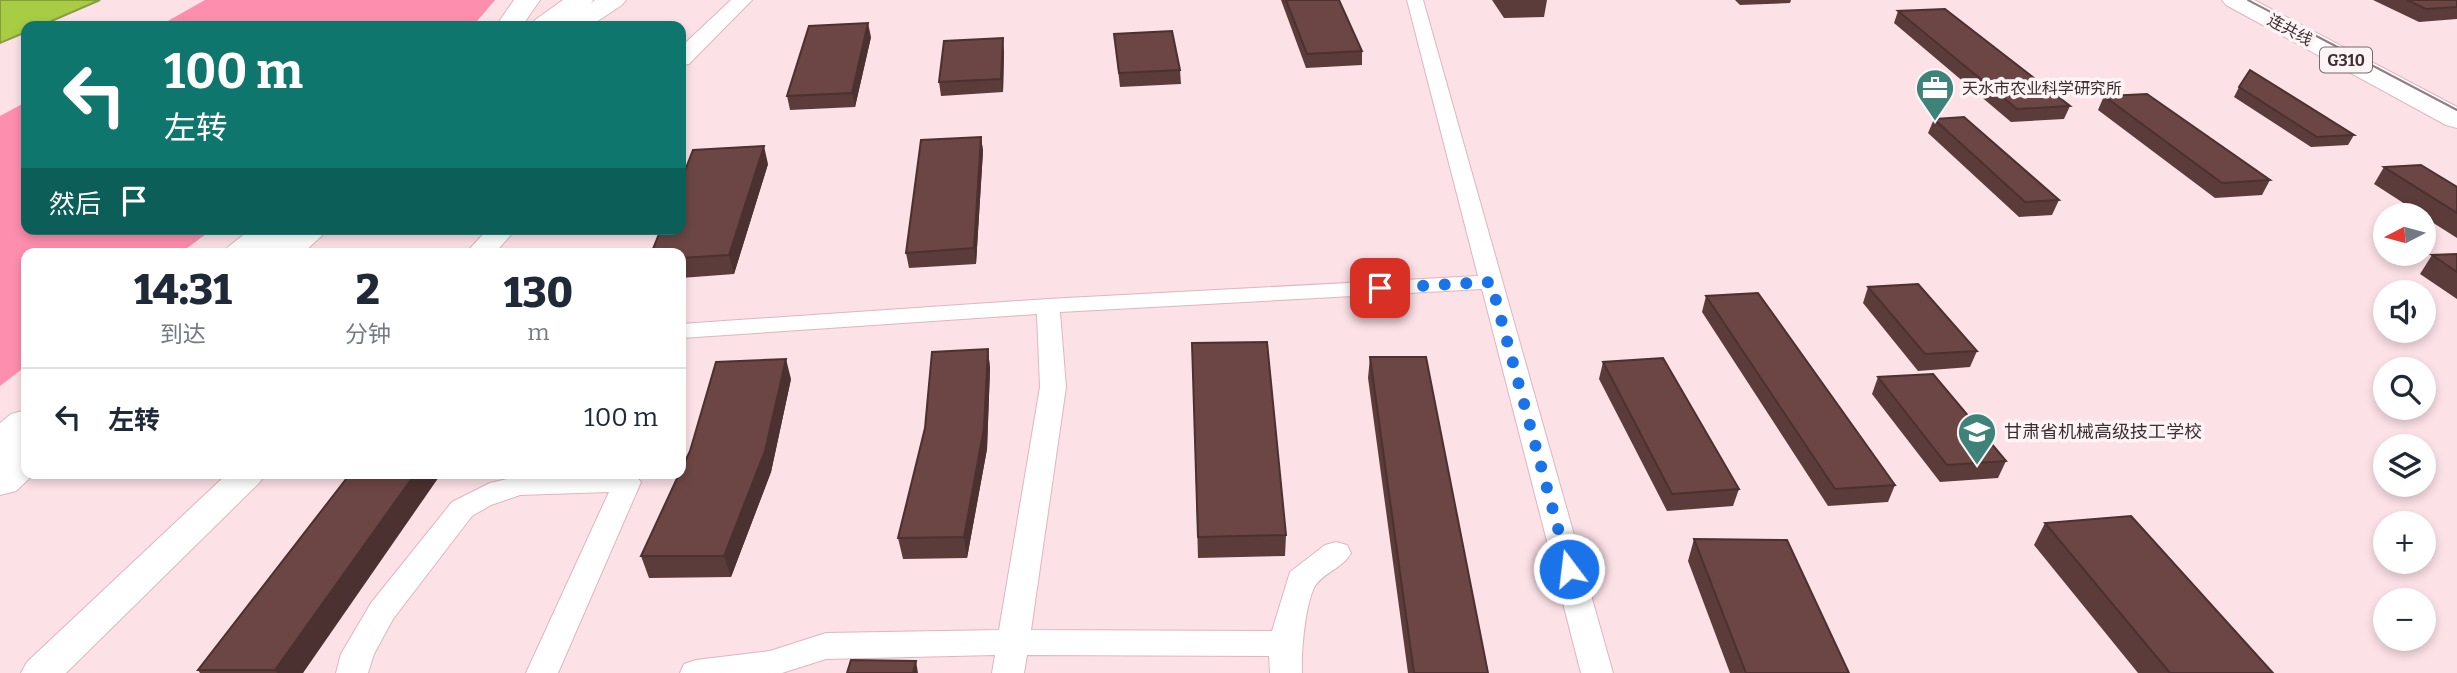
<!DOCTYPE html>
<html lang="zh">
<head>
<meta charset="utf-8">
<style>
  body { margin:0; font-family:Bitter,"Noto Sans SC",serif; background:#f2f2f3; color:#1f2937; height:100vh; display:flex; flex-direction:column; font-size:26px; white-space:nowrap }
  * { box-sizing:border-box; margin:0 }
  p { font-size:23px; color:#747a83 }
  .icon { flex:none; width:38px; height:38px; fill:none; stroke:currentColor; stroke-width:2; stroke-linecap:round; stroke-linejoin:round }
  .map { position:relative; flex:1; overflow:hidden }
  .side { position:absolute; left:21px; top:248px; width:665px; height:231px; display:flex; flex-direction:column; background:#fff; border-radius:14px; box-shadow:0 4px 10px #0003 }
  .side>* { flex:none }
  .banner { position:absolute; left:21px; top:21px; width:665px; height:214px; border-radius:14px; box-shadow:0 4px 10px #0003; background:#0f766e; color:#fff; overflow:hidden }
  .needle { width:46px; rotate:264deg }
  .tools { position:absolute; left:2373px; top:203px; display:grid; gap:14px }
  .tools a { display:grid; place-items:center; width:63px; height:63px; border-radius:50%; background:#fff; box-shadow:0 4px 10px #0003; font-size:35px }
  .pin { position:absolute; display:grid; place-items:center; width:60px; height:60px; color:#fff; margin:-30px; border-radius:14px; box-shadow:0 4px 10px #0006 }
  .me { position:absolute; width:77px; margin:-38px; rotate:345deg; stroke-linejoin:round; filter:drop-shadow(0 0 5px #0008) }
  .turn { display:flex; align-items:center; gap:24px; height:147px; padding:0 28px; font-size:32px }
  .turn .icon { width:91px; height:91px; stroke-width:2.5 }
  .turn b { display:block; font-size:49px; line-height:60px }
  .then { display:flex; align-items:center; height:66px; padding:0 28px; background:#0003; gap:14px; font-size:26px }
  .eta { display:flex; justify-content:space-evenly; align-items:center; height:119px; text-align:center }
  .eta b { font-size:42px; font-weight:800; line-height:49px }
  ul { padding:0; list-style:none }
  li { display:flex; align-items:center; gap:21px; height:98px; padding:0 28px; border-top:2px solid #e0e1e3 }
  li div { flex:1 }
  li b { display:block; font-size:26px }
  li em { font-style:normal }
  .map>svg:first-child { display:block }
  .green { fill:#fe8ead }
  .water { fill:#a8cc43; stroke:#889d3e; stroke-width:2 }
  .lines { fill:none; stroke-linecap:round; stroke-linejoin:round }
  .minor-casing { stroke:#e0b5be; stroke-width:2 }
  .tertiary-casing { stroke:#e0b5be; stroke-width:2 }
  .trunk-casing { stroke:#e0b5be; stroke-width:2 }
  .motorway-casing { stroke:#e0b5be; stroke-width:2 }
  .minor { fill:#fff; fill-rule:evenodd }
  .tertiary { fill:#fff; fill-rule:evenodd }
  .trunk { fill:#fff; fill-rule:evenodd }
  .motorway { fill:#fff; fill-rule:evenodd }
  .tram { stroke:#927d82; stroke-width:2 }
  .wall { fill:#5c3c3a }
  .shaded-wall { fill:#4b3130 }
  .building { fill:#6b4644; stroke:#4b3130; stroke-width:2 }
  .route { stroke:#1a73e8; stroke-width:12; stroke-dasharray:0 21.6 }
  .labels { text-anchor:middle; dominant-baseline:central; stroke-width:7; stroke-linejoin:round; paint-order:stroke }
  .far-street-label { font-size:16px; fill:#3f2e32; stroke:#fdf4f6 }
  .shield { fill:#fdf4f6; stroke:#78696d; stroke-width:2 }
  .shield-label { font-size:16px; font-weight:bold; fill:#3f2e32 }
  .far-poi-label { font-size:16px; fill:#3f2e32; stroke:#fdf4f6; text-anchor:start }
  .poi-label { font-size:18px; fill:#3f2e32; stroke:#fdf4f6; text-anchor:start }
</style>
</head>
<body>
<div class="map">
<svg width="2457" height="673" viewBox="0 0 2457 673">
  <rect width="100%" height="100%" fill="#fce1e7"/>
  <path class="green" d="M205,0H495L473,26H159Z
    M26,102V229H213L179,254H26V366L0,386V116Z"/>
  <path class="water" d="M0,0H100L40,26H26V32L0,43Z"/>
  <g class="lines">
    <g class="minor-casing">
      <path id="minor" d="M1407,0H1423L1613,673H1581L1482,289L1060,312L1066,387L1031,630L1272,631L1290,572L1325,545L1336,542L1347,545L1351,553C1343,568 1323,573 1315,586C1305,604 1301,653 1302,673H1270L1269,656L1027,655L1024,673H992L995,655L826,659L782,673H680L684,664L696,660L770,651L826,633L999,630L1040,387L1037,314L681,338V324L1048,299L1478,276Z
        M528,474H634L641,482L558,673H526L609,492L520,495L491,505L472,516L393,619L374,654L368,673H336L341,654L371,603L452,502L490,483Z"/>
    </g>
    <g class="tertiary-casing">
      <path id="tertiary" d="M731,0H752L689,64L681,65V47Z
        M488,229H516L494,254H465Z
        M227,474H265L260,482L66,673H21L27,662Z"/>
    </g>
    <g class="trunk-casing">
      <path id="trunk" d="M2222,0H2254L2457,107V128L2446,125L2226,5Z"/>
    </g>
    <g class="motorway-casing">
      <path id="motorway" d="M514,0H540L522,26H496Z
        M563,0H593L591,3L595,0H626L622,5L590,26H566L564,24L561,26H531L535,20Z
        M251,229H329L302,254H223L228,247Z
        M26,410V474H34L16,491L0,495V423L11,414Z"/>
    </g>
    <use href="#minor" class="minor"/>
    <use href="#tertiary" class="tertiary"/>
    <use href="#trunk" class="trunk"/>
    <use href="#motorway" class="motorway"/>
    <path class="tram" d="M2248,0L2457,110"/>
  </g>
  <path class="wall" d="M1281,0H1339L1362,51V65L1306,68Z
    M1492,0H1547L1544,17L1504,18Z
    M1735,0H1791L1790,3L1740,5Z
    M2373,0H2457V19L2419,22Z
    M1898,11L2070,106L2064,119L2011,122L1894,23Z
    M1114,34L1180,70L1181,84L1120,87Z
    M871,37L855,107L790,110L787,96Z
    M1004,51L1003,92L941,96L939,82Z
    M2239,87L2354,135L2348,145L2311,147L2234,97Z
    M2104,96L2270,180L2262,195L2215,198L2098,110Z
    M1934,119L2059,200L2052,215L2019,217L1928,133Z
    M981,137L983,151L976,264L909,268L906,253Z
    M768,164L734,274L681,278V254Z
    M2384,167L2457,187V238L2424,217V215H2422L2374,184Z
    M2457,254V299L2420,274L2432,255Z
    M1868,287L1977,351L1970,367L1918,371L1863,303Z
    M1706,296L1895,485L1888,502L1828,506L1702,312Z
    M1192,343L1286,535L1285,556L1198,558Z
    M988,349L990,369L987,449L967,558L903,559L898,538Z
    M1370,357L1488,673H1408L1368,378Z
    M1603,362L1739,489L1733,506L1667,511L1599,379Z
    M1878,377L2006,461L1998,478L1940,482L1872,394Z
    M791,379L771,472L731,577L649,578L641,556Z
    M350,474L303,673H200L198,670Z
    M2045,523L2273,673H2138L2034,545Z
    M1694,539L1849,673H1730L1688,561Z"/>
  <path class="shaded-wall" d="M868,23L871,37L855,107L852,93Z
    M1003,38L1004,51L1003,92L1001,79Z
    M981,137L983,151L976,264L974,248Z
    M764,146L768,164L734,274L729,255Z
    M988,349L990,369L987,449L967,558L964,537Z
    M786,359L791,379L771,472L731,577L724,556Z
    M415,474H441L303,673H277L275,670Z
    M916,661L918,673H913Z"/>
  <path class="building" d="M1286,0H1339L1362,51L1307,54Z
    M2407,0H2457V7L2426,9Z
    M1945,9L2070,106L2017,109L1898,11Z
    M868,23L852,93L787,96L809,26Z
    M1172,31L1180,70L1119,73L1114,34Z
    M1003,38L1001,79L939,82L944,41Z
    M2250,70L2354,135L2317,137L2239,87Z
    M2147,94L2270,180L2222,183L2104,96Z
    M1964,117L2059,200L2025,202L1934,119Z
    M981,137L974,248L906,253L921,140Z
    M764,146L729,255L681,258V254H651L661,229H681V181L693,150Z
    M2421,165L2457,187V213L2384,167Z
    M2457,254V272L2432,255Z
    M1918,284L1977,351L1925,354L1868,287Z
    M1758,293L1895,485L1835,489L1706,296Z
    M1267,342L1286,535L1198,537L1192,343Z
    M988,349L984,428L964,537L898,538L925,428L932,352Z
    M1370,357H1426L1488,673H1414Z
    M1663,358L1739,489L1672,494L1603,362Z
    M786,359L765,451L724,556H641L679,474H681V470L690,451L716,362Z
    M1933,374L2006,461L1947,465L1878,377Z
    M350,474H415L275,670H198Z
    M2131,516L2273,673H2170L2045,523Z
    M1694,539L1787,540L1849,673H1746Z
    M851,660L916,661L913,673H847Z"/>
  <g class="lines">
    <path class="route" d="M1380,288L1491,282L1569,569"/>
  </g>
  <defs>
    <g id="office-pin" transform="scale(2.0125)"><path d="M0 17L-7.5 6A9.5 9.5 0 1 1 7.5 6Z" fill="#3e8379" stroke="#fdf4f6"/><path d="M-6-3h4V-5.5h4V-3h4V5H-6ZM-1-4.5V-3h2v-1.5ZM-6 0V1H6V0Z" fill="#fff"/></g>
    <g id="university-pin" transform="scale(2.0125)"><path d="M0 17L-7.5 6A9.5 9.5 0 1 1 7.5 6Z" fill="#3e8379" stroke="#fdf4f6"/><path d="M0-5L7-2L0 1L-7-2ZM-4 1L0 2.5L4 1V4Q0 6-4 4Z" fill="#fff"/></g>
  </defs>
  <g fill-rule="evenodd">
    <use href="#office-pin" x="1935" y="88"/>
    <use href="#university-pin" x="1977" y="432"/>
  </g>
  <g class="labels">
    <g class="far-street-label">
      <text transform="translate(2290 30) rotate(28)">连共线</text>
    </g>
    <rect class="shield" x="2320" y="47.5" width="52" height="25" rx="5"/>
    <g class="shield-label">
      <text x="2346" y="60">G310</text>
    </g>
    <g class="far-poi-label">
      <text x="1962" y="88">天水市农业科学研究所</text>
    </g>
    <g class="poi-label">
      <text x="2004" y="432">甘肃省机械高级技工学校</text>
    </g>
  </g>
</svg>
<div class="tools">
<a><svg class="needle" viewBox="-14 -14 28 28"><path d="M0-13l5 13h-10z" fill="#e53935"/><path d="M0 13l5-13h-10z" fill="#747a83"/></svg></a>
<a><svg class="icon" aria-label="sound" viewBox="0 0 24 24"><path d="M4 9h4l5-4v14l-5-4H4zM17 9q2 3 0 6"/></svg></a>
<a><svg class="icon" aria-label="search" viewBox="0 0 24 24"><circle cx="10" cy="10" r="6"/><path d="M15 15l6 6"/></svg></a>
<a><svg class="icon" aria-label="layers" viewBox="0 0 24 24"><path d="M12 4l9 5-9 5-9-5zM3 14l9 5 9-5"/></svg></a>
<a>+</a>
<a>−</a>
</div>
<div class="pin" style="left:1380px;top:288px;background:#d93025"><svg class="icon" aria-label="arrive" viewBox="0 0 24 24"><path d="M6 21V4h12l-3 4 3 4H6"/></svg></div>
<svg class="me" style="left:1569px;top:569px" viewBox="-20 -20 40 40"><circle r="17" fill="#1a73e8" stroke="#fff" stroke-width="3"/><path d="M0-11L8 9 0 5-8 9z" fill="#fff"/></svg>
<div class="banner">
<div class="turn"><svg class="icon" aria-label="left" viewBox="0 0 24 24"><path d="M17 20v-9H6M10 6l-5 5 5 5"/></svg><div><b>100 m</b>左转</div></div>
<div class="then">然后<svg class="icon" aria-label="arrive" viewBox="0 0 24 24"><path d="M6 21V4h12l-3 4 3 4H6"/></svg></div>
</div>
<section class="side">
<div class="eta">
<div><b>14:31</b><p>到达</p></div>
<div><b>2</b><p>分钟</p></div>
<div><b>130</b><p>m</p></div>
</div>
<ul>
<li><svg class="icon" aria-label="left" viewBox="0 0 24 24"><path d="M17 20v-9H6M10 6l-5 5 5 5"/></svg><div><b>左转</b></div><em>100 m</em></li>
</ul>
</section>
</div>
</body>
</html>
